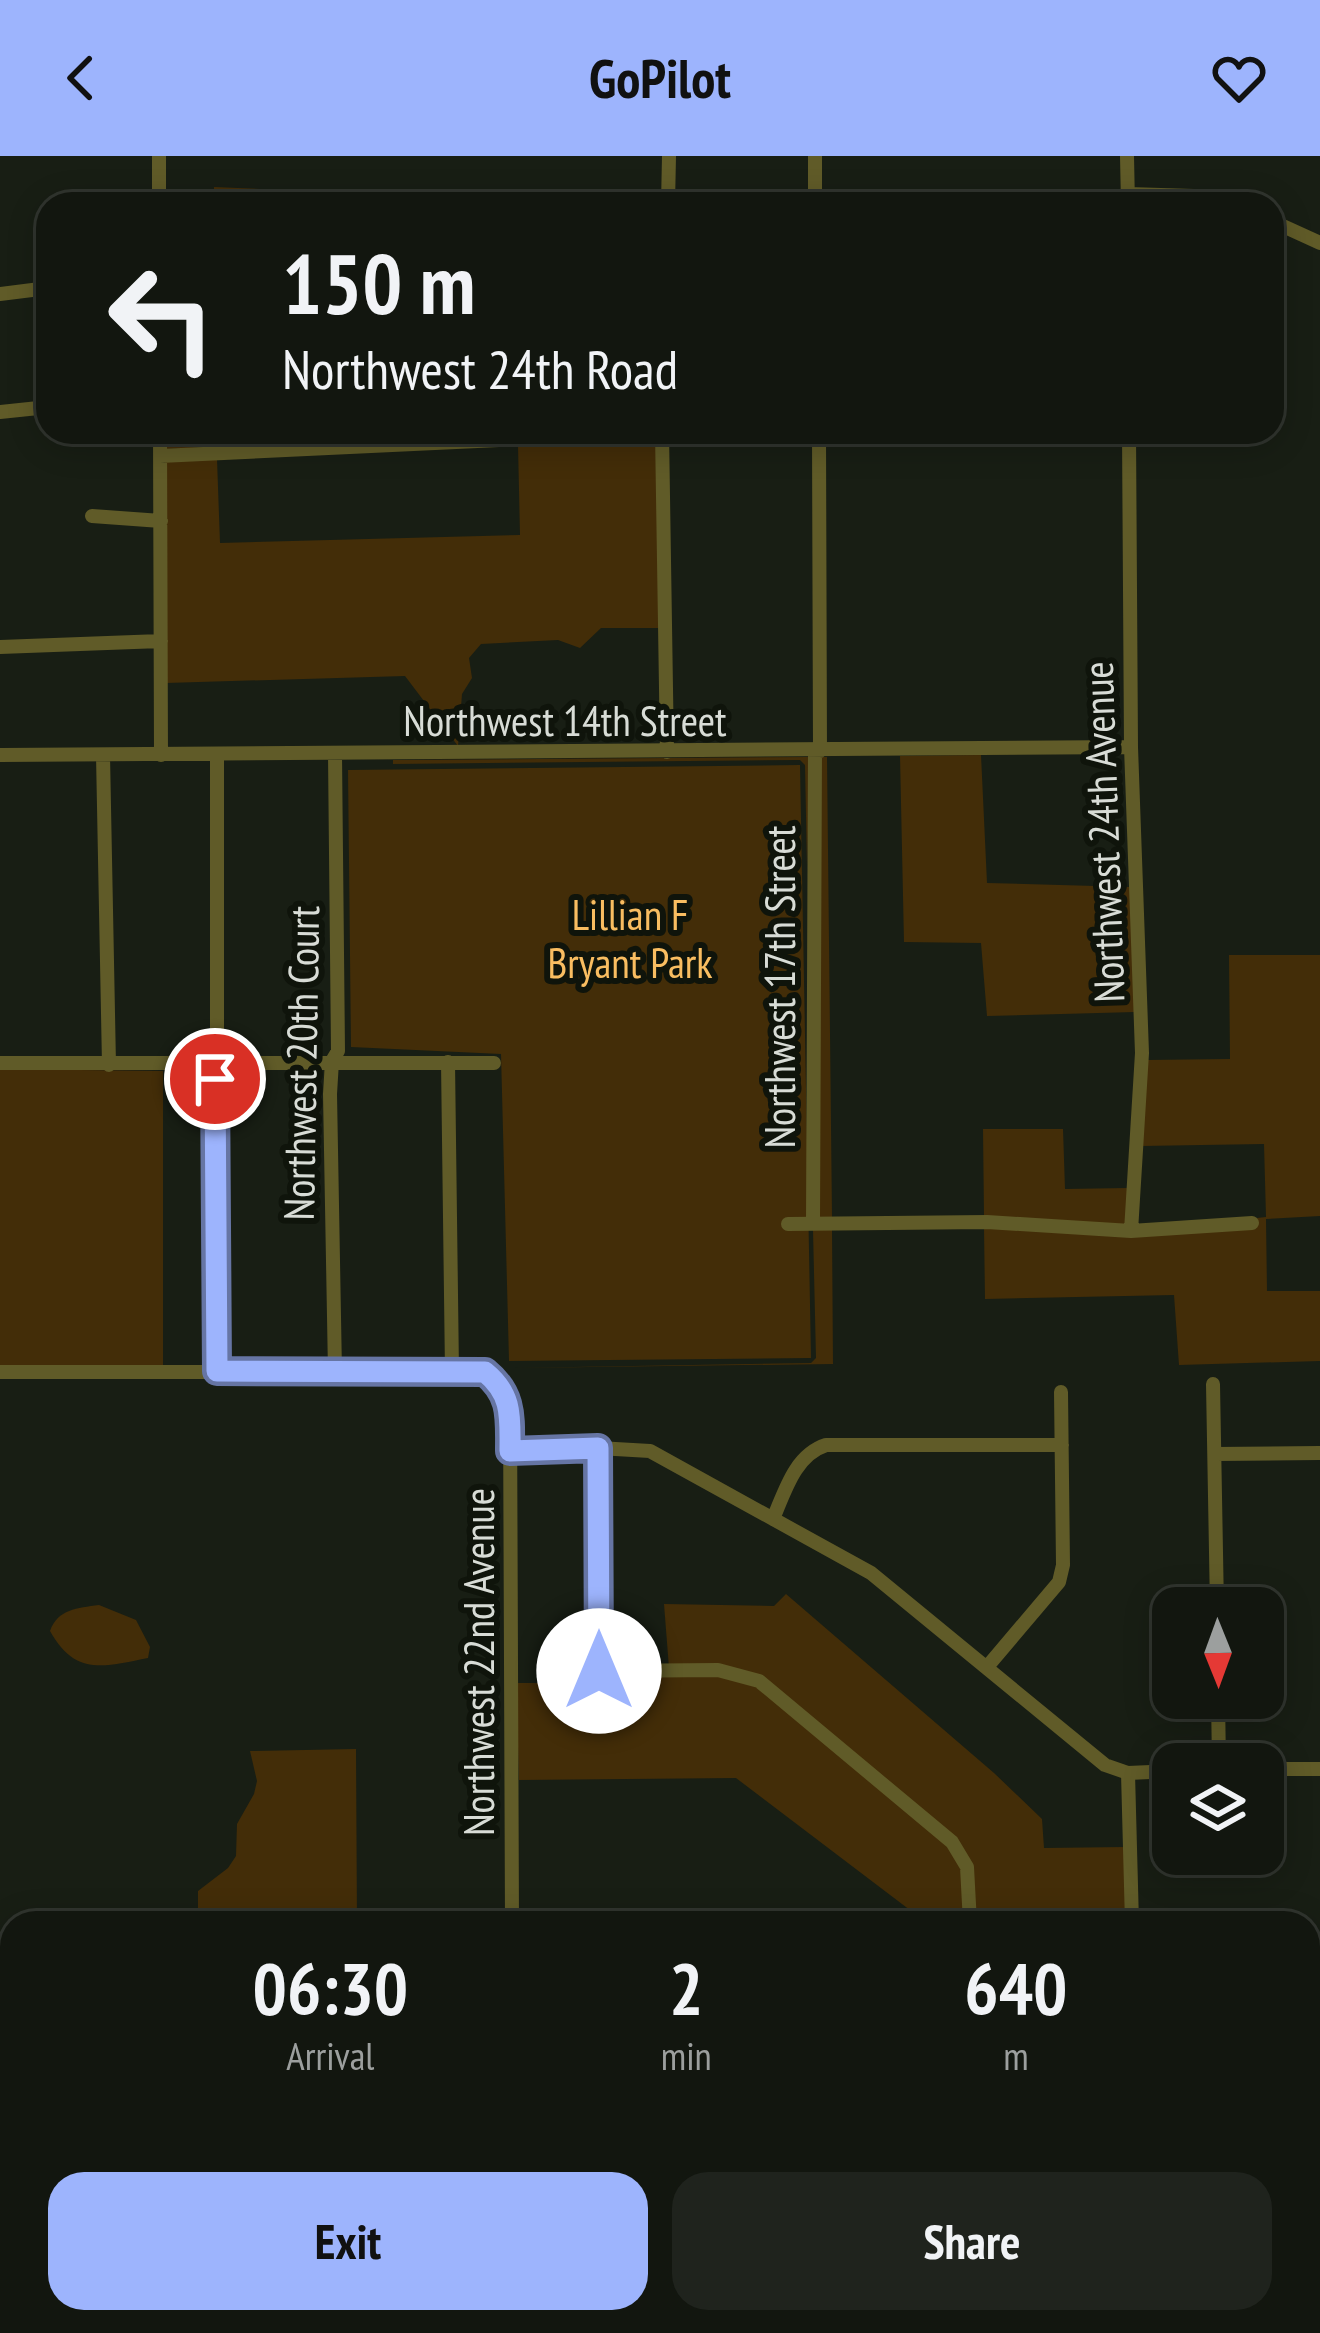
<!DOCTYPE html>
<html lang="en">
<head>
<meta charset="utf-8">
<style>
  body { margin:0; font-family:"PT Sans Narrow",sans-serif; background:#1f231d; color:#f1f3f6; height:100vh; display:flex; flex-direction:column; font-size:45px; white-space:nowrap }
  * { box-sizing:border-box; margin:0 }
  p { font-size:39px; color:#9c9f9e }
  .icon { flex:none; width:66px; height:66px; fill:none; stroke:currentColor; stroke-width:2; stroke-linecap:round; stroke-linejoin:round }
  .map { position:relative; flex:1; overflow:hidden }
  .details { position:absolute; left:0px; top:1755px; width:1320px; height:423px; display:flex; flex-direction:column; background:#12160f; border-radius:36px 36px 0 0; box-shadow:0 6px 30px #0003,0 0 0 3px #31352f }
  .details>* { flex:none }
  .guide { position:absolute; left:36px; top:36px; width:1248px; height:252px; border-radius:36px; box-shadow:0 6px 30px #0003,0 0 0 3px #31352f; background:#12160f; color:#f1f3f6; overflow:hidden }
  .needle { width:78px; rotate:179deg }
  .fabs { position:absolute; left:1152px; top:1431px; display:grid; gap:24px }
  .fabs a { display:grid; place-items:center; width:132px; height:132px; border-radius:24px; background:#12160f; box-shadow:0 6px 30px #0003,0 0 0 3px #31352f; font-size:60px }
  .pin { position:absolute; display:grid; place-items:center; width:102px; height:102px; color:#fff; margin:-51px; border:6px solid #fff; border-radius:50%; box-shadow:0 3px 12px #0007 }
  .me { position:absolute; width:132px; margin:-66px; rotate:0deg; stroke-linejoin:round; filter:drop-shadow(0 0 9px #0008) }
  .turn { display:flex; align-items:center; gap:42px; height:252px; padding:0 48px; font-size:54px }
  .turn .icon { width:156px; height:156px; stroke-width:2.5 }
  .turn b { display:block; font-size:84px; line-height:102px }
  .eta { display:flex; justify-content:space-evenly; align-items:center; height:204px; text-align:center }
  .eta b { font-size:72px; font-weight:800; line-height:84px }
  .primary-button { display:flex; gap:24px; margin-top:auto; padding:24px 48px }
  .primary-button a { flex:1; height:138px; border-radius:36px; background:#9db4fd; color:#111; font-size:48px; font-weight:800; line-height:138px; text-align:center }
  .primary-button a+a { background:#1f231d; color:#f1f3f6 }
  header { display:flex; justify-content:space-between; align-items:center; height:156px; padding:0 48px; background:#9db4fd; color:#111; font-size:54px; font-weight:800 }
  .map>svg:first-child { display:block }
  .green { fill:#432d08 }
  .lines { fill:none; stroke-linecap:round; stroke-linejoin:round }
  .minor { stroke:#605b28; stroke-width:14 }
  .route-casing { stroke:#6675a4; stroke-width:30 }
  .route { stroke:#9db4fd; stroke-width:21 }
  .labels { text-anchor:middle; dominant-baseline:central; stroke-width:12; stroke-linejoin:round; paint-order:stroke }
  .street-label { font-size:42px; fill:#d8dcd6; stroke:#0f140b }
  .park-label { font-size:42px; fill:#f9bd61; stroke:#0f140b }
</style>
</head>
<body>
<header><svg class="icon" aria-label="back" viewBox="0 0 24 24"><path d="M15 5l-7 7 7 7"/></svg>GoPilot<svg class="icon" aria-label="heart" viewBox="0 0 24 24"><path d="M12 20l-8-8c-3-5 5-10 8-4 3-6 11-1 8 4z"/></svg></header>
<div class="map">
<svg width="1320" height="2177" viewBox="0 0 1320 2177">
  <rect width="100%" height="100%" fill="#181e14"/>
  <path class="green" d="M214,31L337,36V48H214Z
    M166,276H345V285L166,293Z
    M656,282L660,472H601L580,492L558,484L481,488L469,502L472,522L462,538L458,590L405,520L166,527L165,305L217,303L220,387L520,379L518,289Z
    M981,599L987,727L1131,731L1135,856L987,860L981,787L904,786L900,600Z
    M810,601L807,711L805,609L800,604L393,608V604Z
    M820,601H827L832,1061L818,1062Z
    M800,609L811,1202L509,1205L501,898L351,891L348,614Z
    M1229,799H1320V1060L1266,1063L1267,1135H1320V1205L1179,1209L1174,1139L985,1143L984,1072L1135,1081L1257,1072V1062L1266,1061L1264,988L1141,990L1146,904L1230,903Z
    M0,913L163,915V1210H0Z
    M983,973H1063L1065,1033L1128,1032L1126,1069L984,1060Z
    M832,1073L833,1208L514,1212L811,1207L816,1202L813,1074Z
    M786,1438L994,1617L1042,1663L1044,1692L1125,1691L1127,1767H927L736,1622L519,1624L516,1527H606L669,1512L664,1448L774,1450Z
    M99,1449L136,1464L150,1491L148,1502C103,1511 75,1520 50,1475C58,1453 77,1452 99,1449Z
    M356,1593L357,1767H202L198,1763V1735L228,1712L236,1700L237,1668L254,1638L257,1625L250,1595Z
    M9,1846L12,2166H532V2177H10Z
    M1308,2023H1320V2177H1151V2166H1308Z"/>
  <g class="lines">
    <path class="minor" d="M815,0V48
      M1127,0L1128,48
      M1128,38L1194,40L1234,48
      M159,48V0
      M668,48L669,0
      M1272,65L1320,87
      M0,138L48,132
      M0,256L48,251
      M160,276L161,599
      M662,276L667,596
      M662,276L819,280
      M819,276L820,595
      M1129,276L1131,591L1142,897L1131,1075
      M160,300L522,283
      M92,360L161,365
      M0,491L161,485
      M0,599L1131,591
      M103,599L109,909
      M448,906L452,1216
      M0,907H494
      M788,1068L987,1066L1131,1075L1252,1067
      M813,1068L815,595
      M217,1215V599
      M0,1216H485L500,1228L510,1245L512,1767
      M335,1216L330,938L332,905L338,895L335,598
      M1213,1228L1217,1452
      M598,1292L600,1540
      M510,1295L598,1292L650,1295L871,1417L1105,1609L1128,1617L1132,1767
      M1215,1298L1320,1297
      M773,1363C785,1335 795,1299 826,1289H1062
      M987,1511L1059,1426L1063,1409L1061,1236
      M599,1515L718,1514L759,1525L952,1686L967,1711L970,1767
      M1218,1542L1219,1608
      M1263,1613H1320
      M1128,1617L1173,1615
      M1308,1828H1320
      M0,1836H12
      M538,2166V2177
      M634,2166V2177
      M669,2166V2177
      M920,2166V2177
      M1115,2177L1119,2166"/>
  </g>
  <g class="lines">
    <g class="route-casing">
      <path id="route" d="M215,923L217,1215L485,1216C513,1239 510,1261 510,1295L598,1292L599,1515"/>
    </g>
    <use href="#route" class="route"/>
  </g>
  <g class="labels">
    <g class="street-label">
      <text x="565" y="564">Northwest 14th Street</text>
      <text transform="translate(1103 676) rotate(-92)">Northwest 24th Avenue</text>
      <text transform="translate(779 831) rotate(-90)">Northwest 17th Street</text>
      <text transform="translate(301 907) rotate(-89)">Northwest 20th Court</text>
      <text transform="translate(478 1506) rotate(-90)">Northwest 22nd Avenue</text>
    </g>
    <g class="park-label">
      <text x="630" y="758">Lillian F<tspan x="630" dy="48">Bryant Park</tspan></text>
    </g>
  </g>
</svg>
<div class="fabs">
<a><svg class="needle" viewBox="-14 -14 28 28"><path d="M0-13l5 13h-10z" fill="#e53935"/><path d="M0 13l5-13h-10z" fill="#9c9f9e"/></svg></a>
<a><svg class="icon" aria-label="layers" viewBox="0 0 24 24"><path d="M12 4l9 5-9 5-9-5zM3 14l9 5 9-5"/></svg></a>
</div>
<div class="pin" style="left:215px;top:923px;background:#d93025"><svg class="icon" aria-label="arrive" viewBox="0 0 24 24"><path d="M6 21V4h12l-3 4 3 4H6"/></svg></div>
<svg class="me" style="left:599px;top:1515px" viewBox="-20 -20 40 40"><circle r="19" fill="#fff"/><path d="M0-13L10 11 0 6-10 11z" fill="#9db4fd"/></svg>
<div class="guide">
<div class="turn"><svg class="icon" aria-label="left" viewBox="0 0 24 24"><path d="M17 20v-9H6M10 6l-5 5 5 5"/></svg><div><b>150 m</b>Northwest 24th Road</div></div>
</div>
<section class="details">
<div class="eta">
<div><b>06:30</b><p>Arrival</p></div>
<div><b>2</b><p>min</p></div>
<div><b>640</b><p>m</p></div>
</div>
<div class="primary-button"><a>Exit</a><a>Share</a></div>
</section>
</div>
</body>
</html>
